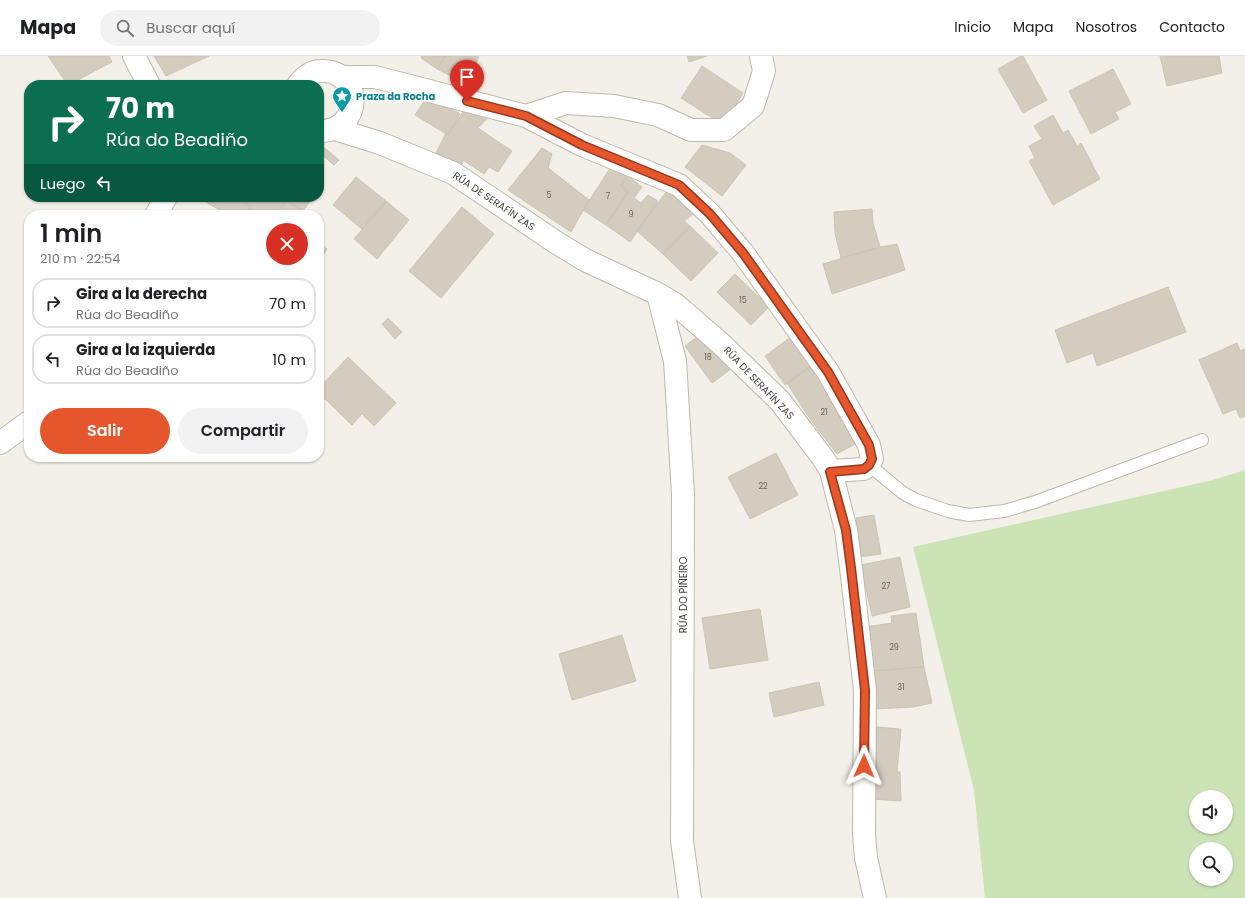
<!DOCTYPE html>
<html lang="es">
<head>
<meta charset="utf-8">
<style>
  body { margin:0; font-family:Poppins,sans-serif; background:#f2f2f2; color:#202124; height:100vh; display:flex; flex-direction:column; font-size:15px; white-space:nowrap }
  * { box-sizing:border-box; margin:0 }
  p { font-size:13px; color:#757577 }
  .icon { flex:none; width:22px; height:22px; fill:none; stroke:currentColor; stroke-width:2; stroke-linecap:round; stroke-linejoin:round }
  .map { position:relative; flex:1; overflow:hidden }
  .drawer { position:absolute; left:24px; top:154px; width:300px; height:252px; display:flex; flex-direction:column; background:#fff; border-radius:16px; box-shadow:0 1px 3px #0004 }
  .drawer>* { flex:none }
  .guide { position:absolute; left:24px; top:24px; width:300px; height:122px; border-radius:16px; box-shadow:0 1px 3px #0004; background:#0b6e4f; color:#fff; overflow:hidden }
  .controls { position:absolute; left:1189px; top:734px; display:grid; gap:8px }
  .controls a { display:grid; place-items:center; width:44px; height:44px; border-radius:50%; background:#fff; box-shadow:0 1px 3px #0004; font-size:20px }
  .pin { position:absolute; display:grid; place-items:center; width:34px; height:34px; color:#fff; margin:-41px -17px; border-radius:50% 50% 50% 0; rotate:-45deg; box-shadow:0 0 4px #0007 }
  .pin .icon { rotate:45deg }
  .me { position:absolute; width:44px; margin:-22px; rotate:1deg; stroke-linejoin:round; filter:drop-shadow(0 0 3px #0008) }
  .turn { display:flex; align-items:center; gap:14px; height:84px; padding:0 16px; font-size:18px }
  .turn .icon { width:52px; height:52px; stroke-width:2.5 }
  .turn b { display:block; font-size:28px; line-height:34px }
  .then { display:flex; align-items:center; height:38px; padding:0 16px; background:#0003; gap:8px; font-size:15px }
  .round { display:grid; place-items:center; flex:none; width:42px; height:42px; border-radius:21px; background:#f2f2f2 }
  .summary { display:flex; align-items:center; justify-content:space-between; height:68px; padding:0 16px }
  h1 { font-size:24px; font-weight:600; line-height:30px }
  .primary-button { display:flex; gap:8px; margin-top:auto; padding:8px 16px }
  .primary-button a { flex:1; height:46px; border-radius:24px; background:#e5562d; color:#fff; font-size:16px; font-weight:600; line-height:46px; text-align:center }
  .primary-button a+a { background:#f2f2f2; color:#202124 }
  ul { padding:0; list-style:none }
  li { display:flex; align-items:center; gap:12px; height:50px; margin:0 8px 6px; padding:0 8px; border:2px solid #e0e0e0; border-radius:16px }
  li div { flex:1 }
  li b { display:block; font-size:15px }
  li em { font-style:normal }
  header { display:flex; align-items:center; gap:24px; box-sizing:border-box; height:56px; padding:0 20px; background:#fff; border-bottom:1px solid #e0e0e0 }
  header strong { font-size:19px }
  nav { display:flex; gap:22px; margin-inline-start:auto; font-size:14px }
  .search { width:280px; height:36px; background:#f2f2f2; display:flex; align-items:center; gap:10px; box-sizing:border-box; padding:0 14px; border-radius:22px; color:#757577; font-size:15px }
  .map>svg:first-child { display:block }
  .green { fill:#cbe3b5; fill-rule:evenodd }
  .building { fill:#d3ccbf; stroke:#cdc5b3 }
  .lines { fill:none; stroke-linecap:round; stroke-linejoin:round }
  .lane-casing { stroke:#bdb8ac; stroke-width:14 }
  .street-casing { stroke:#bdb8ac; stroke-width:24 }
  .lane { stroke:#fff; stroke-width:12 }
  .street { stroke:#fff; stroke-width:22 }
  .route-casing { stroke:#95381d; stroke-width:10 }
  .route { stroke:#e5562d; stroke-width:7 }
  .labels { text-anchor:middle; dominant-baseline:central; stroke-width:3; stroke-linejoin:round; paint-order:stroke }
  .number-label { font-size:8px; fill:#686459 }
  .culture-label { font-size:10px; font-weight:bold; fill:#0d838f; stroke:#fff; text-anchor:start }
  .street-label { font-size:10px; fill:#454137; stroke:#fff }
</style>
</head>
<body>
<header>
<strong>Mapa</strong>
<div class="search"><svg class="icon" aria-label="search" viewBox="0 0 24 24"><circle cx="10" cy="10" r="6"/><path d="M15 15l6 6"/></svg>Buscar aquí</div>
<nav><a>Inicio</a><a>Mapa</a><a>Nosotros</a><a>Contacto</a></nav>
</header>
<div class="map">
<svg width="1245" height="842" viewBox="0 0 1245 842">
  <rect width="100%" height="100%" fill="#f2f0e8"/>
  <path class="green" d="M1245,414V842H985L974,734L913,491L1213,424ZM1196,741H1226V771H1196ZM1196,793H1226V823H1196Z"/>
  <path class="building" d="M48,0H109L112,6L68,29Z
    M154,0H209L166,20Z
    M422,0H445L437,13L421,2Z
    M445,0H479L467,28L437,13Z
    M687,0H707L689,6Z
    M1021,0H1023L1047,44L1023,57L998,13Z
    M1160,0H1219L1222,17L1167,30Z
    M702,10L743,37L732,55L717,65L681,42Z
    M1113,13L1131,48L1115,56L1119,63L1091,78L1069,35Z
    M428,39L460,58L448,79L415,59Z
    M468,48L494,55L478,72L512,95L498,116L489,111L484,118L463,104L461,111L435,99L446,77L448,79Z
    M1053,59L1063,77L1068,74L1077,90L1081,87L1100,123L1053,149L1029,105L1035,102L1029,90L1042,83L1034,70Z
    M321,89L339,104L334,109L319,96V91Z
    M702,89L730,97L746,109L722,140L685,111Z
    M542,92L552,98L548,112L589,144L571,176L508,134Z
    M611,111L628,120L621,130L628,136L606,169L583,154Z
    M628,120L642,131L634,142L641,147L648,139L658,145L630,186L606,169L628,136L621,130Z
    M356,121L386,145L362,173L333,149Z
    M669,132L697,155L684,165L690,170L663,198L637,175Z
    M207,141H244L242,144L251,151L246,159H228L204,145Z
    M244,141H313L303,155L286,144L276,159H246L251,151L242,144Z
    M286,144L303,155L308,159H276Z
    M386,145L409,164L377,203L354,183Z
    M462,151L494,178L441,242L409,215Z
    M872,153L873,167L880,191L841,202L835,177L834,156Z
    M690,170L718,197L691,225L663,198Z
    M897,188L905,214L832,238L823,208L880,191Z
    M319,189L327,193L319,206Z
    M735,218L769,251L751,269L717,236Z
    M1168,231L1186,276L1097,310L1093,297L1067,307L1055,274Z
    M388,262L402,276L395,283L382,268Z
    M701,278L732,312L712,327L685,290Z
    M795,278L815,307L785,329L765,300Z
    M1237,287L1240,295L1245,293V360L1240,362L1236,353L1223,358L1199,304Z
    M348,301L396,347L374,370L362,358L352,369L319,337V332Z
    M813,308L862,384L837,398L810,363L787,327Z
    M776,397L798,439L750,463L728,421Z
    M874,459L881,498L858,501L856,462Z
    M900,501L910,551L872,560L861,509Z
    M760,553L768,604L710,613L702,562Z
    M916,557L924,611L871,615L865,571L892,567L891,560Z
    M622,579L636,625L572,644L559,598Z
    M924,611L932,647L913,651L874,653L871,615Z
    M819,626L824,649L774,661L769,637Z
    M876,671L901,673L897,716H900L901,745L871,743Z"/>
  <g class="lines">
    <g class="lane-casing">
      <path id="lane" d="M869,409L903,437L916,444L948,455L969,459L1004,455L1035,446L1202,384"/>
    </g>
    <g class="street-casing">
      <path id="street" d="M134,0L149,29
        M342,21H375L526,60L582,89L679,129L710,158L743,197L828,316L869,389L872,403L869,409L864,413L831,415
        M298,29C304,21 312,15 321,15C364,14 363,76 319,75
        M526,60L566,47L614,50L658,59L691,74H724L753,50L764,15L761,0
        M335,73L380,87L453,117L557,187L585,204L658,238L675,248L719,286L780,345L823,402L831,415L846,474L851,512L865,634L864,778L866,802L875,842
        M156,159L166,141
        M658,238L675,305L683,438L682,785L690,842
        M0,387L29,366"/>
    </g>
    <use href="#lane" class="lane"/>
    <use href="#street" class="street"/>
  </g>
  <g class="lines">
    <g class="route-casing">
      <path id="route" d="M467,45L526,60L582,89L679,129L710,158L743,197L828,316L869,389L872,403L869,409L864,413L830,416L846,474L851,512L865,634L864,710"/>
    </g>
    <use href="#route" class="route"/>
  </g>
  <defs>
    <g id="sight-pin" transform="scale(1)"><path d="M0 17L-7.5 6A9.5 9.5 0 1 1 7.5 6Z" fill="#0f9aa8" stroke="#fff"/><path d="M0-6L1.8-2.2L6-1.7L2.9 1.2L3.7 5.4L0 3.3L-3.7 5.4L-2.9 1.2L-6-1.7L-1.8-2.2Z" fill="#fff"/></g>
  </defs>
  <g fill-rule="evenodd">
    <use href="#sight-pin" x="342" y="40"/>
  </g>
  <g class="labels">
    <g class="number-label">
      <text x="549" y="139">5</text>
      <text x="608" y="140">7</text>
      <text x="631" y="158">9</text>
      <text x="743" y="244">15</text>
      <text x="708" y="301">18</text>
      <text x="824" y="356">21</text>
      <text x="763" y="430">22</text>
      <text x="886" y="530">27</text>
      <text x="894" y="591">29</text>
      <text x="901" y="631">31</text>
    </g>
    <g class="culture-label">
      <text x="356" y="40">Praza da Rocha</text>
    </g>
    <g class="street-label">
      <text transform="translate(494 145) rotate(34)">RÚA DE SERAFÍN ZAS</text>
      <text transform="translate(759 327) rotate(46)">RÚA DE SERAFÍN ZAS</text>
      <text transform="translate(683 539) rotate(-90)">RÚA DO PIÑEIRO</text>
    </g>
  </g>
</svg>
<div class="controls">
<a><svg class="icon" aria-label="sound" viewBox="0 0 24 24"><path d="M4 9h4l5-4v14l-5-4H4zM17 9q2 3 0 6"/></svg></a>
<a><svg class="icon" aria-label="search" viewBox="0 0 24 24"><circle cx="10" cy="10" r="6"/><path d="M15 15l6 6"/></svg></a>
</div>
<div class="pin" style="left:467px;top:45px;background:#d93025"><svg class="icon" aria-label="arrive" viewBox="0 0 24 24"><path d="M6 21V4h12l-3 4 3 4H6"/></svg></div>
<svg class="me" style="left:864px;top:710px" viewBox="-20 -20 40 40"><path d="M0-17L14 15 0 8-14 15z" fill="#e5562d" stroke="#fff" stroke-width="4"/></svg>
<div class="guide">
<div class="turn"><svg class="icon" aria-label="right" viewBox="0 0 24 24"><path d="M7 20v-9h11M14 6l5 5-5 5"/></svg><div><b>70 m</b>Rúa do Beadiño</div></div>
<div class="then">Luego<svg class="icon" aria-label="left" viewBox="0 0 24 24"><path d="M17 20v-9H6M10 6l-5 5 5 5"/></svg></div>
</div>
<section class="drawer">
<div class="summary"><div><h1>1 min</h1><p>210 m · 22:54</p></div><a class="round" style="background:#d93025;color:#fff"><svg class="icon" aria-label="close" viewBox="0 0 24 24"><path d="M6 6l12 12M18 6L6 18"/></svg></a></div>
<ul>
<li><svg class="icon" aria-label="right" viewBox="0 0 24 24"><path d="M7 20v-9h11M14 6l5 5-5 5"/></svg><div><b>Gira a la derecha</b><p>Rúa do Beadiño</p></div><em>70 m</em></li>
<li><svg class="icon" aria-label="left" viewBox="0 0 24 24"><path d="M17 20v-9H6M10 6l-5 5 5 5"/></svg><div><b>Gira a la izquierda</b><p>Rúa do Beadiño</p></div><em>10 m</em></li>
</ul>
<div class="primary-button"><a>Salir</a><a>Compartir</a></div>
</section>
</div>
</body>
</html>
